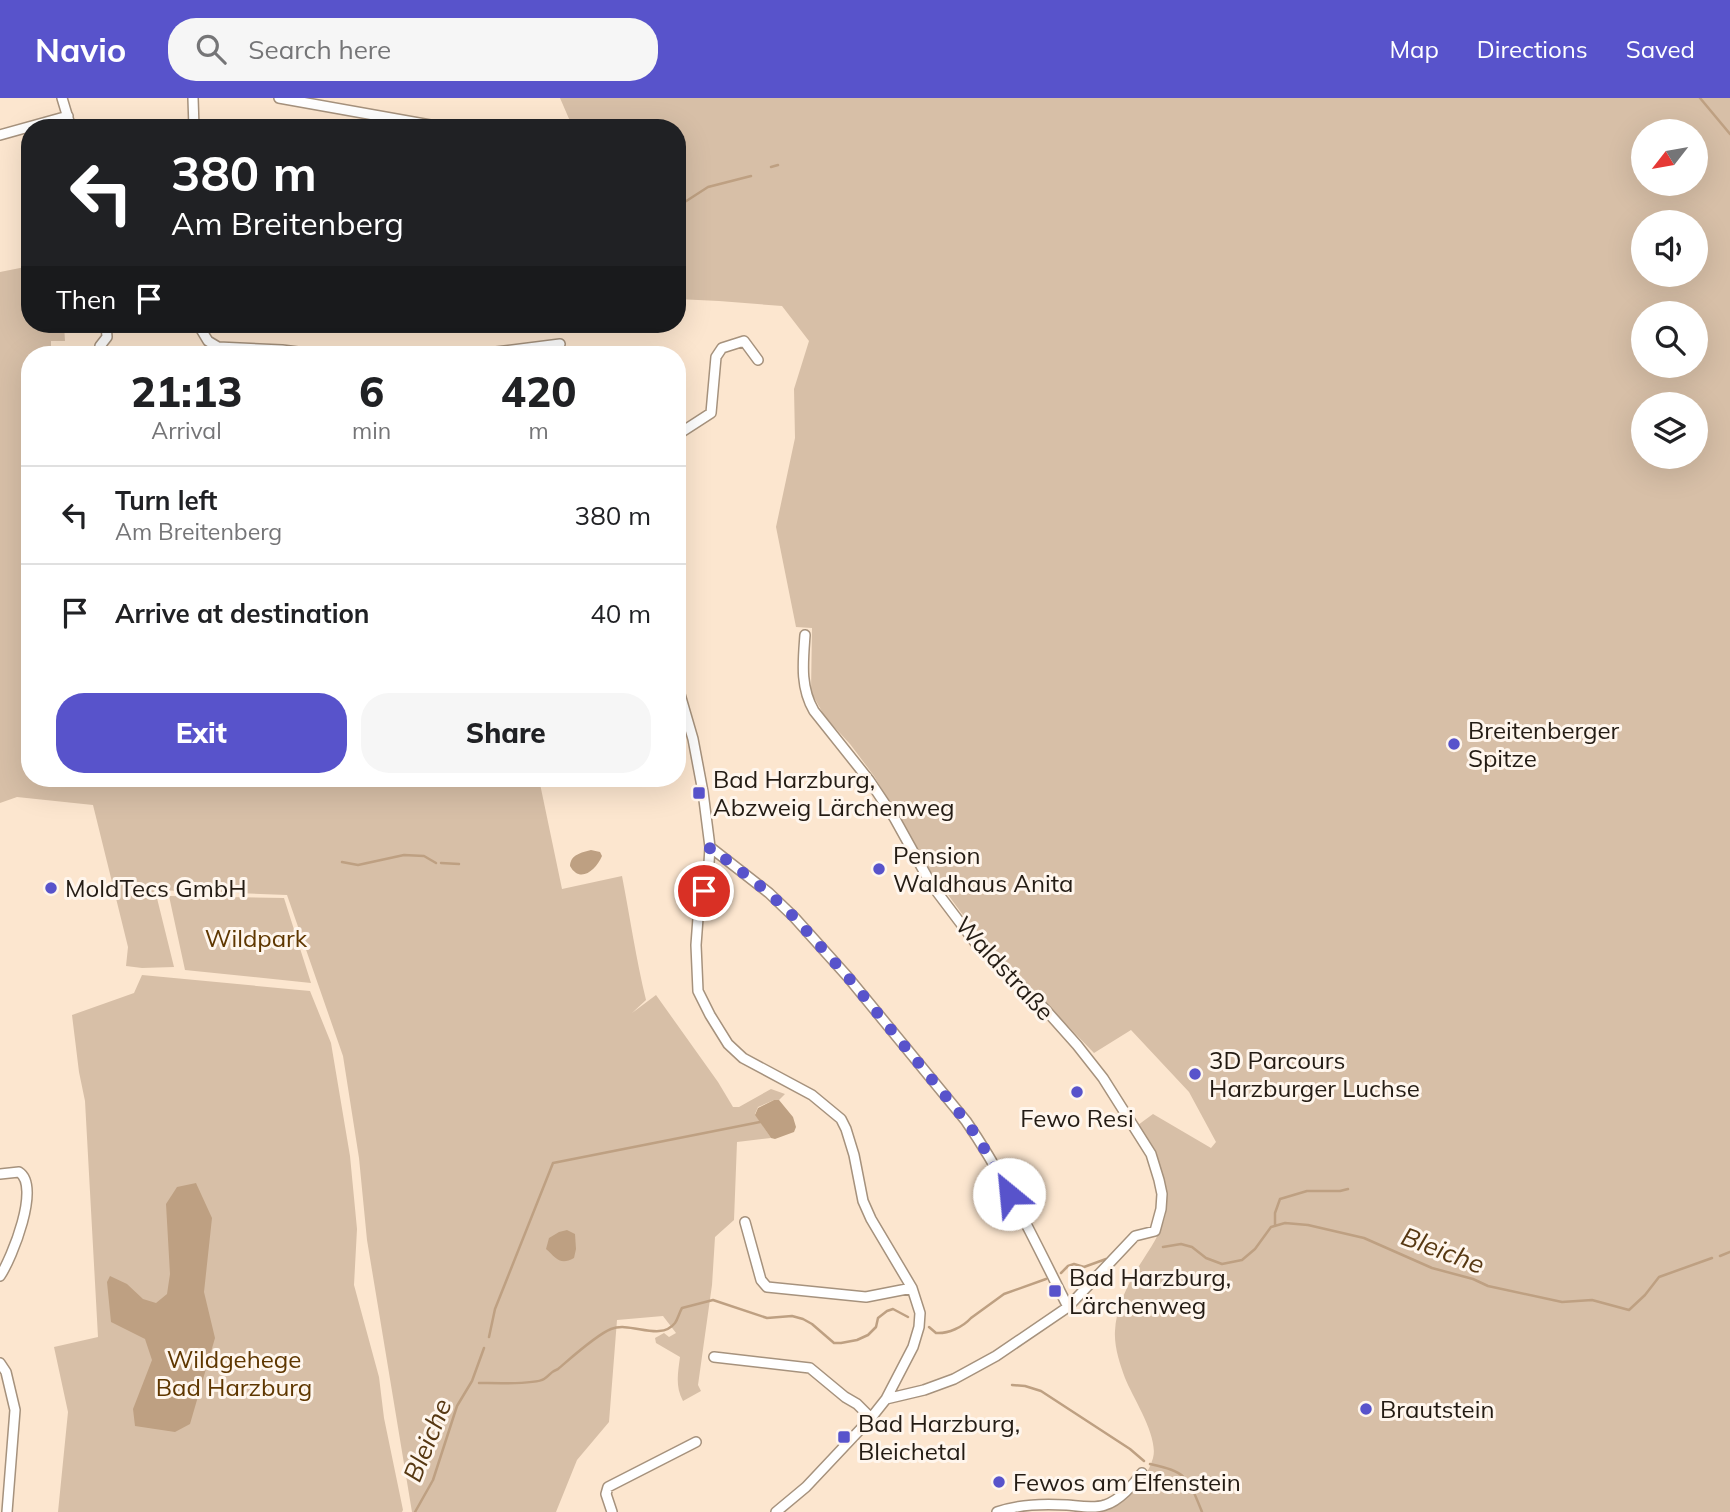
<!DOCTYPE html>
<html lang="en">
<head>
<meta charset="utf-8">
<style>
  body { margin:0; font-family:Mulish,sans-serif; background:#f6f6f6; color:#202124; height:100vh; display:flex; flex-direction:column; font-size:26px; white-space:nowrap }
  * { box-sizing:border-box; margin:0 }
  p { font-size:23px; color:#757577 }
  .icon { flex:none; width:38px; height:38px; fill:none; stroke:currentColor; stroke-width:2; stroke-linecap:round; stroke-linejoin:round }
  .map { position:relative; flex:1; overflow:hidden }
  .side { position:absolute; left:21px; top:248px; width:665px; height:441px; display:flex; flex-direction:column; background:#fff; border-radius:28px; box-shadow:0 7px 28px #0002 }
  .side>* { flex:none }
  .guide { position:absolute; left:21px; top:21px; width:665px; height:214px; border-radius:28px; box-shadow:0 7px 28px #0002; background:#202124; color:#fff; overflow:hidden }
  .needle { width:46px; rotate:239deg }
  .buttons { position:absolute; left:1631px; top:21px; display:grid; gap:14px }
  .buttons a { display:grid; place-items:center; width:77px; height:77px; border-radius:50%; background:#fff; box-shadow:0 7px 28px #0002; font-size:35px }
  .pin { position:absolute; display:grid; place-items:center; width:60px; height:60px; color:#fff; margin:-30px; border:4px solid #fff; border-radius:50%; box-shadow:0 2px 7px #0007 }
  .me { position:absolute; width:77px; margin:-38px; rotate:332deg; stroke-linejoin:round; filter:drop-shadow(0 0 5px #0008) }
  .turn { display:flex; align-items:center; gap:24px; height:147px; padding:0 35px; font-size:32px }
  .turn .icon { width:91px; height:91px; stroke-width:2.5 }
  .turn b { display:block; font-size:49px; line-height:60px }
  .then { display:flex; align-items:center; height:66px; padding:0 35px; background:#0003; gap:14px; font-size:26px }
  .eta { display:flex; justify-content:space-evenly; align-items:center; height:119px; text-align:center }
  .eta b { font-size:42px; font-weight:800; line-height:49px }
  .action { display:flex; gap:14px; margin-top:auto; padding:14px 35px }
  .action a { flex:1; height:80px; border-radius:28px; background:#5853cb; color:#fff; font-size:28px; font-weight:800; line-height:80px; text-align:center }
  .action a+a { background:#f6f6f6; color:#202124 }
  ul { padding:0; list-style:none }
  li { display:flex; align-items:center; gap:21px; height:98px; padding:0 35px; border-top:2px solid #e0e0e0 }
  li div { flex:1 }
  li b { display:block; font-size:26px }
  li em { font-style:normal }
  header { display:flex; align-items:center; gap:42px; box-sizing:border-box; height:98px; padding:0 35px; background:#5853cb; color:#fff }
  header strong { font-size:33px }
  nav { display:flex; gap:38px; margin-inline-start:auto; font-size:24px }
  .search { width:490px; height:63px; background:#f6f6f6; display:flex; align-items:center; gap:18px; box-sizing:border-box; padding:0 24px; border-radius:28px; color:#757577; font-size:26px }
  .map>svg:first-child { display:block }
  .green { fill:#d7bfa7; fill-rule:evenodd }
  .water { fill:#bea082 }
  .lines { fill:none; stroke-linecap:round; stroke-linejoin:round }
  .stream { stroke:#bea082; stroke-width:2.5 }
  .minor-casing { stroke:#a6927d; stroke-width:12 }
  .minor { stroke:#fff; stroke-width:9 }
  .route { stroke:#5853cb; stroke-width:12; stroke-dasharray:0 21.6 }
  .poi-dot { fill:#5853cb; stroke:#fff6ed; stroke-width:2.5 }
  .labels { text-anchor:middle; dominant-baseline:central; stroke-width:6; stroke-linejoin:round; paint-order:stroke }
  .poi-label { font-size:24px; fill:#241c14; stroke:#fff6ed; text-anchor:start }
  .park-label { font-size:24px; fill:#5f3700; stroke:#fff6ed }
  .street-label { font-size:24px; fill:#241c14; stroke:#fff6ed }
  .water-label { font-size:26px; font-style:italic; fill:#573812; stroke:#fff6ed }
</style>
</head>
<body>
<header>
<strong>Navio</strong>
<div class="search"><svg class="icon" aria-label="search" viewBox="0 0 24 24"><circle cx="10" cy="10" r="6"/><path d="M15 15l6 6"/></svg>Search here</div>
<nav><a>Map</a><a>Directions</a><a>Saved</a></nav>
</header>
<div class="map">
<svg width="1730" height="1414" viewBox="0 0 1730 1414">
  <rect width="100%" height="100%" fill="#fce6cf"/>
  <path class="green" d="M560,0H1730V1414H1097C1122,1399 1144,1390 1153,1360C1159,1339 1133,1300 1125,1280C1120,1266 1114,1249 1115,1233C1116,1213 1124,1195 1133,1178C1143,1160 1158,1142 1164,1122C1171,1101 1163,1074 1155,1054C1151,1045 1143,1036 1138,1027L1153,1016L1211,1050L1216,1044L1189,994L1131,932L1094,955L994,852L963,817L931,774L874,678L850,646L825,619L811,594L812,530L796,529L776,429L795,340L794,291L809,243L782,208L719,203L677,201V30H573ZM1643,33H1696V86H1643ZM1643,124H1696V177H1643ZM1643,215H1696V268H1643ZM1643,306H1696V359H1643Z
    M30,168V226H64L65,243H51V257H30V681H539L562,791L622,778C630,819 636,861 646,902L632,915L656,897L718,984L733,1009H739L771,991L785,996L779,1002H774L758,1009L755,1016L771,1040L737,1044L734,1122L715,1139L712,1187L698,1287L701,1293L683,1303C675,1288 678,1275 680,1259L656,1245L655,1240L664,1235L669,1239L676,1235L663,1218L617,1222L609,1324L577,1362L556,1414H412L367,1142L359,1060L343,958L287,797L155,792L174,869L142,870L126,868L128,849L93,707L17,699L0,705V174Z
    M169,798L284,800L311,885L185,872Z
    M142,877L310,893L331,945L350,1058L357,1131L354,1187L379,1279L384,1320L403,1412L402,1414H58L68,1314L54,1249L98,1239L85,1003L79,974L72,917L134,895Z"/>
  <path class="water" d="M591,752L600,754L602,758C596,772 580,786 570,768C571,756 581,755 591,752Z
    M774,1002H779L793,1019L796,1029L794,1034L775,1041L771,1040L755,1017L758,1010Z
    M196,1085L212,1120L204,1194L215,1240L190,1326L175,1334L135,1328L133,1311L152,1262L145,1241L111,1224L107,1184L110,1178L127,1186L143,1201L156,1205L167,1196L170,1176L166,1106L177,1089Z
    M567,1132L575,1136L576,1151L574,1160C560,1168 556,1160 546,1151L549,1140L559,1134Z"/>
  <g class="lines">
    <path class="stream" d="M1700,0L1730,36
      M771,69L778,67
      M677,109L708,89L751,78
      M342,764L358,767L404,757L424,758L436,765
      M441,765L459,766
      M1275,1128V1115L1280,1101L1307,1093H1340L1348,1091
      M1163,1149L1181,1146L1192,1149L1206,1160L1222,1166L1242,1162L1255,1151L1271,1129L1285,1125L1308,1127L1364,1140L1432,1170L1473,1181L1488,1188L1562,1204L1592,1202L1629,1212L1645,1197L1659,1179L1712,1160
      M1720,1158L1730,1154
      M1061,1175L1068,1168L1074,1166L1084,1169L1106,1161
      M929,1229L936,1235C948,1236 963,1229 971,1220L1004,1196L1046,1181
      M489,1239L495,1211L553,1065L760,1024
      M479,1285C492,1285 535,1287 544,1281C550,1277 550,1274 558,1271C571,1260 596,1237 611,1231C631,1223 660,1244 675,1225C678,1221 679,1215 682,1210L713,1202L767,1220L792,1218L803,1221L812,1226L834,1245H841L857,1242L868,1237L876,1229L878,1220L887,1213L893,1211L908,1219
      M1012,1287L1025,1288L1041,1293L1130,1351L1144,1363
      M1150,1366C1187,1374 1188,1379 1202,1414
      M415,1414L433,1382L457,1308L472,1283L484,1250"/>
    <g class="minor-casing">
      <path id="minor" d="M62,0L71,30
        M193,0L194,30
        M279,0L447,30
        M0,37L68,18
        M200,226L202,233L208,243L218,249L282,252L321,257
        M100,248L107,239L106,226
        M471,257L560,246
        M677,337L711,315L716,259L722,250L744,243L758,262
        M805,537C803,564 800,589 814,613L869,682L895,721L931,786L977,847L1044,910L1077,947L1103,980L1151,1056L1159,1082L1162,1096L1161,1111L1155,1133L1135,1138L1068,1209L996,1258L954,1281L924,1292L886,1301
        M677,586L693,641L703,694L710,749L709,765L698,820L696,847L698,893L710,917L728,946L743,960L812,997L841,1021L846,1031L854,1057L863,1103L871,1121L912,1190L920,1215L919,1229L913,1249L886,1301L871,1320L806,1389L776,1414
        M710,749L769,795L794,819L847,878L966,1023C1006,1081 1036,1146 1068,1209
        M0,1076L19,1074C41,1088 12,1160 0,1178
        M745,1124L761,1182L767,1189L866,1199L912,1190
        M714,1259L810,1270L845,1299L857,1306L871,1320
        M0,1265L6,1274L15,1312L7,1414
        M612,1414L606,1396L608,1389L696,1344
        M997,1414C1020,1406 1043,1406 1067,1407C1079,1408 1094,1411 1105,1407C1119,1403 1134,1386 1142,1375"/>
    </g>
    <use href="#minor" class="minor"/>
  </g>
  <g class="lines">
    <path class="route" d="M704,793L709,765L710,749L769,795L794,819L847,878L966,1023L980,1043L1009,1096"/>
  </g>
  <g class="poi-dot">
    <circle cx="1454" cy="646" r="7"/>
    <rect x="692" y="688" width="14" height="14" rx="3.5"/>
    <circle cx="879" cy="771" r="7"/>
    <circle cx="51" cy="790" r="7"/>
    <circle cx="1195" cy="976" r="7"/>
    <circle cx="1077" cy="994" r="7"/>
    <rect x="1048" y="1186" width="14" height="14" rx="3.5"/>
    <circle cx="1366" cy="1311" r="7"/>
    <rect x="837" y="1332" width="14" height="14" rx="3.5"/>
    <circle cx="999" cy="1384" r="7"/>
  </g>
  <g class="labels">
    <g class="poi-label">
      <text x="1468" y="632">Breitenberger<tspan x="1468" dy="28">Spitze</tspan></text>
      <text x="713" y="681">Bad Harzburg,<tspan x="713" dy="28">Abzweig Lärchenweg</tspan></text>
      <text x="893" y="757">Pension<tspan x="893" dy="28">Waldhaus Anita</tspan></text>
      <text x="65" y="790">MoldTecs GmbH</text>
      <text x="1209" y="962">3D Parcours<tspan x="1209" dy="28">Harzburger Luchse</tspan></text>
      <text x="1077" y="1020" text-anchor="middle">Fewo Resi</text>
      <text x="1069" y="1179">Bad Harzburg,<tspan x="1069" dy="28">Lärchenweg</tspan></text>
      <text x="1380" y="1311">Brautstein</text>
      <text x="858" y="1325">Bad Harzburg,<tspan x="858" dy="28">Bleichetal</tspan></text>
      <text x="1013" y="1384">Fewos am Elfenstein</text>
    </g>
    <g class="park-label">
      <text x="256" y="840">Wildpark</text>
      <text x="234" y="1261">Wildgehege<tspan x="234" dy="28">Bad Harzburg</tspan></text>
    </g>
    <g class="street-label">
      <text transform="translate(1005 870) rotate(47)">Waldstraße</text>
    </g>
    <g class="water-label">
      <text transform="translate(1443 1152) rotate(21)">Bleiche</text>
      <text transform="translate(427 1342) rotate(-68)">Bleiche</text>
    </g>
  </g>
</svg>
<div class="buttons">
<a><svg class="needle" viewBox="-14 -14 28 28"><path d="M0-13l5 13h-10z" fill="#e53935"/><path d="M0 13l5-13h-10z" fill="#757577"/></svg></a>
<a><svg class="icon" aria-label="sound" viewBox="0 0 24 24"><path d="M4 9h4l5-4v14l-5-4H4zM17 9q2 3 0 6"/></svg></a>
<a><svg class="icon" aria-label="search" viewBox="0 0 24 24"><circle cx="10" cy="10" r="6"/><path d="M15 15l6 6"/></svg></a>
<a><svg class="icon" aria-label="layers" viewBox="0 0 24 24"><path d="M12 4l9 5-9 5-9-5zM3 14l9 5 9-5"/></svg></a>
</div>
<div class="pin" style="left:704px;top:793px;background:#d93025"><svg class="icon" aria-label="arrive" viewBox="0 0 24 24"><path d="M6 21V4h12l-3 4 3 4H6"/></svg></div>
<svg class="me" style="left:1009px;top:1096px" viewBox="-20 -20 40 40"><circle r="19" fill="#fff"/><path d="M0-13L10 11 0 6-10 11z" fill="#5853cb"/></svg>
<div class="guide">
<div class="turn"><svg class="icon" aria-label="left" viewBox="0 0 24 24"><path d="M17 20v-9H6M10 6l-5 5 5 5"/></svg><div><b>380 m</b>Am Breitenberg</div></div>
<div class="then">Then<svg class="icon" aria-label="arrive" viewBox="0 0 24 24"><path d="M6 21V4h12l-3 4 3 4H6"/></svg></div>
</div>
<section class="side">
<div class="eta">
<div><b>21:13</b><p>Arrival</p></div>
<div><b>6</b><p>min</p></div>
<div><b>420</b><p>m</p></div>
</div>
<ul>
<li><svg class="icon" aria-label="left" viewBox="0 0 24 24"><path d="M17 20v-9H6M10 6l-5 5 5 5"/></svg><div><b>Turn left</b><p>Am Breitenberg</p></div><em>380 m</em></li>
<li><svg class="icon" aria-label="arrive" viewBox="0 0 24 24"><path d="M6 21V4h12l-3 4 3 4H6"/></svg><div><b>Arrive at destination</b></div><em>40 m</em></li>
</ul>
<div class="action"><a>Exit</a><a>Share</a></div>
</section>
</div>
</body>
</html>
